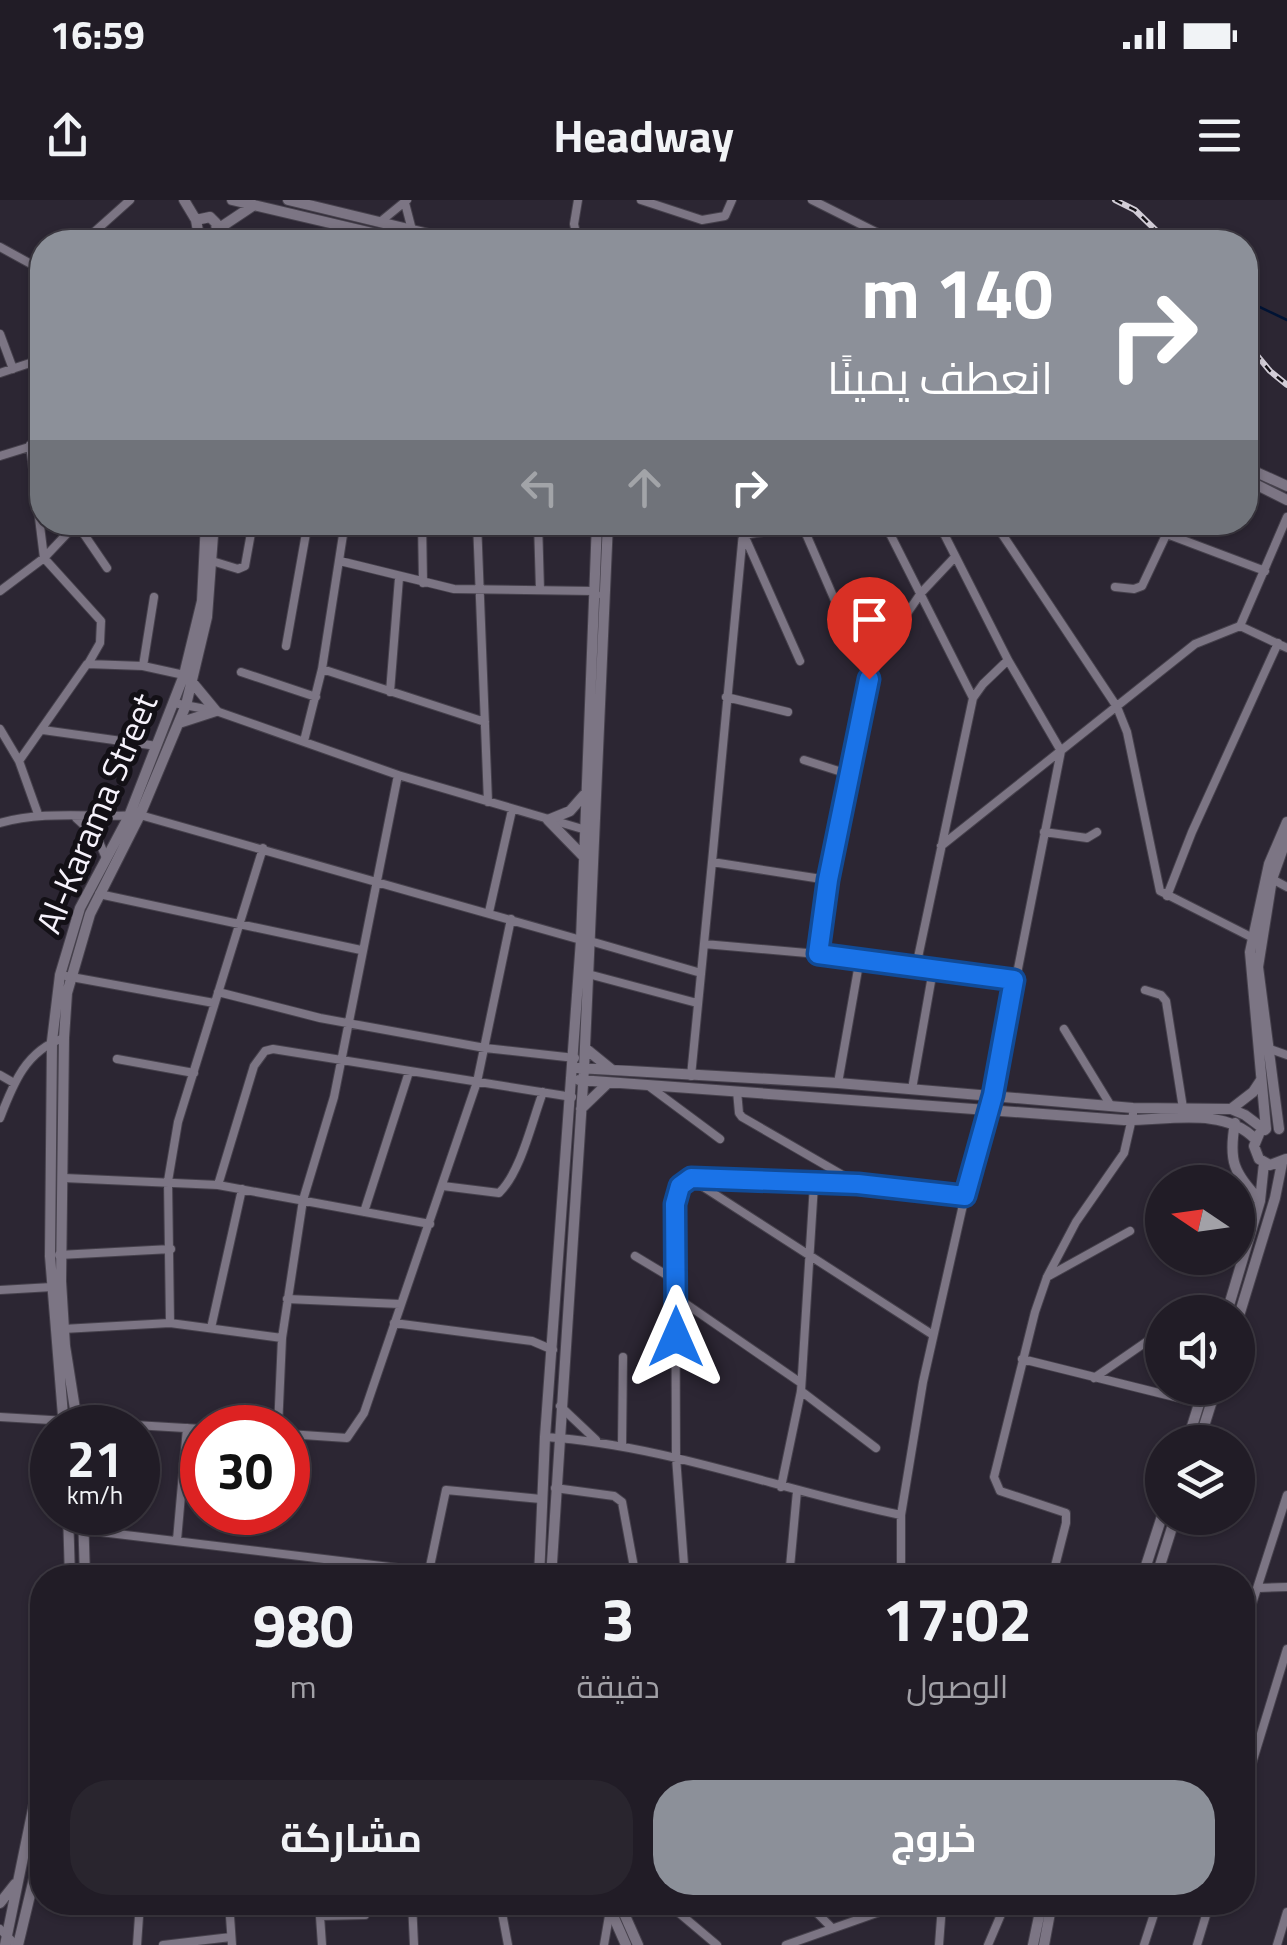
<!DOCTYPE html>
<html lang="ar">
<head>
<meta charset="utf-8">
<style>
  body { margin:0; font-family:"Titillium Web",Cairo,sans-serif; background:#29252e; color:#f1f3f6; direction:rtl; height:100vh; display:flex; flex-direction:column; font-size:38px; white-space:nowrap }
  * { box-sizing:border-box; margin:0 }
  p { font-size:32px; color:#a2a1a7 }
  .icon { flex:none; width:55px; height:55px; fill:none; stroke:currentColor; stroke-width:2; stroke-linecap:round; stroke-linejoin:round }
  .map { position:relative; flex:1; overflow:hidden; direction:ltr }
  .details { position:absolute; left:30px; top:1365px; width:1225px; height:350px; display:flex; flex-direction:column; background:#211c26; border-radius:40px; box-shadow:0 2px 8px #0004,0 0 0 2px #3e3a43; direction:rtl }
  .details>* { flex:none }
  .guide { position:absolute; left:30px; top:30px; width:1228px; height:305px; border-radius:40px; box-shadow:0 2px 8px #0004,0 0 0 2px #3e3a43; direction:rtl; background:#8c9099; color:#fff; overflow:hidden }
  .needle { width:65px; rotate:283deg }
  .controls { position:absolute; left:1145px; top:965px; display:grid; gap:20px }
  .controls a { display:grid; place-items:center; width:110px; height:110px; border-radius:50%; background:#211c26; box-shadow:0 2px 8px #0004,0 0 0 2px #3e3a43; font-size:50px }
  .speed { position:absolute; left:30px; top:1205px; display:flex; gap:20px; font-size:50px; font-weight:700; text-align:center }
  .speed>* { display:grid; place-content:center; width:130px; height:130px; border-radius:50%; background:#211c26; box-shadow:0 2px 8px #0004,0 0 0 2px #3e3a43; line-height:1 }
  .speed small { font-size:25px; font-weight:400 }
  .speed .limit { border:15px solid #d22; background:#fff; color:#111 }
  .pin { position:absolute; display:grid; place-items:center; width:85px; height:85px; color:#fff; margin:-102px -42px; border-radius:50% 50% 50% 0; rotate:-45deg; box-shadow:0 0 10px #0007 }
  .pin .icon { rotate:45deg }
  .me { position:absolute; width:110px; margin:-55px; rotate:0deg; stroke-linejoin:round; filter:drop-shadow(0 0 8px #0008) }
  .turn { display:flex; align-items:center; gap:35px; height:210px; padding:0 40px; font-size:45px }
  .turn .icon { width:130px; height:130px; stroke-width:2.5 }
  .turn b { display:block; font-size:70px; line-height:85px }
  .lanes { display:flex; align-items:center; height:95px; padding:0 40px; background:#0003; justify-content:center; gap:50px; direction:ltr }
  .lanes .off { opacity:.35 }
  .eta { display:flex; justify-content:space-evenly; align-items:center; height:170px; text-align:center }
  .eta b { font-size:60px; font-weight:700; line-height:70px }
  .action { display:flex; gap:20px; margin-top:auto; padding:20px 40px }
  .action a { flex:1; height:115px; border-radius:40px; background:#8c9099; color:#fff; font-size:40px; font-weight:700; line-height:115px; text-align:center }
  .action a+a { background:#29252e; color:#f1f3f6 }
  .status { display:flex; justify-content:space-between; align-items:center; height:70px; padding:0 50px; background:#211c26; direction:ltr }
  .status svg { height:28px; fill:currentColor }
  header { display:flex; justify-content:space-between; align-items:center; height:130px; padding:0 40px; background:#211c26; font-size:45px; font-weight:700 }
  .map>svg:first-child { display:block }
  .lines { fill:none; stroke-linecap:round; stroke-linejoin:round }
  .stream { stroke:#001334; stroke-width:2.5 }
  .street-casing { stroke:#46414c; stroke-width:10 }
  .secondary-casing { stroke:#46414c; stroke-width:12 }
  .street { stroke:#7c7584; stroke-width:8 }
  .secondary { stroke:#7c7584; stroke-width:10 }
  .rail-casing { stroke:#d2cdd7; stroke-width:6 }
  .rail { stroke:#131016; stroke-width:2.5; stroke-dasharray:8; stroke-linecap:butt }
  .route-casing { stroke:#114b97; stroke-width:25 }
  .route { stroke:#1a73e8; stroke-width:18 }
  .labels { text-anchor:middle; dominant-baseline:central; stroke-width:10; stroke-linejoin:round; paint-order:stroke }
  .street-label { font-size:35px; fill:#f6f2fb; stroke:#131016 }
</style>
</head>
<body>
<div class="status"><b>16:59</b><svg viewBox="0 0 49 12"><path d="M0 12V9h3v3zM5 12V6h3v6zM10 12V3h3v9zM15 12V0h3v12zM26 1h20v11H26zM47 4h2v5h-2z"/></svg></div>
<header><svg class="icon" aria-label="menu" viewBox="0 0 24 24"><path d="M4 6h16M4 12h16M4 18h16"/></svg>Headway<svg class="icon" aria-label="share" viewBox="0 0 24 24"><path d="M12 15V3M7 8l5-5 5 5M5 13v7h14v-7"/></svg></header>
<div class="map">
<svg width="1287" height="1745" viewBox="0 0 1287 1745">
  <rect width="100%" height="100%" fill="#2c2633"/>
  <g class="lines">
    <path class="stream" d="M1245,100L1287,120"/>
    <g class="street-casing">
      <path id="street" d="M578,0L574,24L578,42
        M641,0L702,20L725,16L732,0
        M812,0L896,42
        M405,3L412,30
        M380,22L407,0
        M83,42L130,0
        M0,47L42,70
        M0,134L13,169
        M0,173L42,159
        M30,245L44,358L101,421L100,443L88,464
        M0,256L42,243
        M422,322L423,383
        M477,322L488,602
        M538,322L540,390
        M744,322L712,662L828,680
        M884,322L973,498
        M994,322L1117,507L1127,532L1160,691L1257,740
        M1135,322L1265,371
        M77,324L107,368
        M803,327L869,479
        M742,335L833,322
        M744,335L800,461
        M954,358L921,393L899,425L869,479L828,680L818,754L1014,780
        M212,361L238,369L245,366L253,322
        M340,361L454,389L593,391L597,395
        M1115,387L1134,389L1142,386L1166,335
        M0,391L44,358L78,322
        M1240,426L1287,448
        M286,446L308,322
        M143,466L154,397
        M322,469L485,522
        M241,472L316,497
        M390,492L399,378
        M726,497L788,512
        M174,503L216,511L398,575L586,630
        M0,529L19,561
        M43,530L157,546
        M304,541L322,469L345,322
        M804,560L848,574
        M38,614L19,561L87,464L143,466L184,475
        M76,618L97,637L106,658
        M0,623C45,610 93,618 140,615L581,740
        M1044,632L1087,638L1097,632
        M941,646L1195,444L1240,426L1287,317
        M1272,679L1287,687
        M99,694L361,750
        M1167,696L1192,632L1278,443
        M489,712L512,610
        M590,741L701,773
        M704,744L818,754
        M916,767L973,498L983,484L1008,460
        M588,774L697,803
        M66,776L214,803
        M1145,790L1161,795L1166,801L1183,908
        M218,792L320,818L485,848L575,858
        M1064,829L1111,906
        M1267,848L1287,855
        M117,859L194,873
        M0,875L14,883
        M691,876L712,662
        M838,883L860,758
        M650,887L720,939
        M912,889L933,770
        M737,891L739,913L742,917L858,984
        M0,918C13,884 26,850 64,838
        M64,978L218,985L430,1024
        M696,979L858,984L965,996
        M218,985L254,866L265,851L273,849L572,897
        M443,986L499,993C521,972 532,921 543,892
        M364,1012L409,872
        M59,1055L171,1049
        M635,1056L675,1080
        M1047,1077L1130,1031
        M0,1090L52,1087
        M676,1097L801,1183
        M287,1099L400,1104
        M170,1123L168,981L178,922L263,648
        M394,1123L532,1141L553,1150
        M211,1128L242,989
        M63,1129L170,1123L282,1138
        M1022,1159L1199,1203
        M1094,1178L1162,1131
        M801,1191L876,1248
        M560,1206L596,1240
        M0,1217L202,1229
        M278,1228L282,1138L303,1000L334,897L398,575
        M288,1234L347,1238L364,1213L477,882L511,719
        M545,1237C667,1245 782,1291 901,1315
        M622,1246L623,1157
        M781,1287L801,1191L814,984
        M555,1288L614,1296L622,1302L636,1378
        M84,1330L481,1378
        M177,1340L187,1228
        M429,1371L446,1290L541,1299
        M685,1378L676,1257L675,1004L680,986L691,979L933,1135
        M789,1378L797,1291
        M901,1378V1315L923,1182L965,996L993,895L1061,551L1008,460L938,322
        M1052,1378L1066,1323V1313L1000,1291L994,1277L1035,1112L1047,1077L1076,1022L1124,953L1133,914
        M1258,1388L1287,1387
        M1242,1435L1287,1295
        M1242,1596L1287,1449
        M229,1702L232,1745
        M319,1702L322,1745
        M412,1702L414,1745
        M500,1702L508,1745
        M666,1702L717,1745
        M806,1702L831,1727
        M927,1704H1042
        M320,1716L365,1715
        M0,1729L16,1745
        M137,1745L140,1702
        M163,1745L231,1737
        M604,1745L610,1710
        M786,1745L888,1709L931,1702
        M939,1745L942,1705
        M988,1745L1005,1705
        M1144,1745L1158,1702
        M1197,1745L1210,1702
        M1277,1745L1287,1712"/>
    </g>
    <g class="secondary-casing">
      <path id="secondary" d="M184,0L196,20L200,42
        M232,0L411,42
        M288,0L462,42
        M196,20L210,17L216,23L217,32
        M214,42L221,27L254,5
        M1245,267L1287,286
        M1245,279L1287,300
        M192,482L216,511
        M179,523L216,511
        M583,656L548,620L570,611L584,595
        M585,848L612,870
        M578,868L838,883L1133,908L1231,909L1245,915L1265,930
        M579,880L1124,920C1165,921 1224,906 1255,939
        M581,909L608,883
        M1231,909L1253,892L1261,880
        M1235,923C1228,962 1234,972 1260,1001
        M1266,929L1250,752L1269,664L1287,622
        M1279,929L1258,767L1272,679L1286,640
        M1259,934L1254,946L1259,959L1270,965L1286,959
        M1227,1112L1260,1001L1264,963
        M1238,1119L1275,998L1282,963
        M64,1228L50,1056L52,841L60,775L80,708L129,616L184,475L202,401L206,322
        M78,1228L65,1146L61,1081L64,838L67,793L90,714L140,615L186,505L207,417L214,322
        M1187,1242L1204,1188
        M1199,1242L1216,1188
        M68,1312L70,1378
        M83,1312L85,1378
        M539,1378L545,1237L581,740L597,322
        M551,1378L584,869L608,322
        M1142,1378L1162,1316
        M1156,1378L1175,1318
        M607,1702L626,1745
        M619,1702L638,1745
        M0,1703L15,1684
        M5,1745L42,1565
        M18,1745L42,1645
        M1033,1745L1042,1702
        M1044,1745L1052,1702"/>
    </g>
    <use href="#street" class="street"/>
    <use href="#secondary" class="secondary"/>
    <g class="rail-casing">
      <path id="rail" d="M1115,0L1135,10L1168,42
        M1245,141L1270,171L1287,185"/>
    </g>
    <use href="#rail" class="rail"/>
  </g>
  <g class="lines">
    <g class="route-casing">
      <path id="route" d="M676,1137L675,1004L680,986L691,978L858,984L965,996L993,895L1014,780L818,754L828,680L869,479"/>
    </g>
    <use href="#route" class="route"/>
  </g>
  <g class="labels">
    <g class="street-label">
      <text transform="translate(96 613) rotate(-67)">Al-Karama Street</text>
    </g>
  </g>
</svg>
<div class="controls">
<a><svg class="needle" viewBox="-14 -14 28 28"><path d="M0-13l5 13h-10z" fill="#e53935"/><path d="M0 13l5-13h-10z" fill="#a2a1a7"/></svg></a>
<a><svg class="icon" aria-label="sound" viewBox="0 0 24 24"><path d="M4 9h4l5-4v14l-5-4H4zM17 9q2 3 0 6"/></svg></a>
<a><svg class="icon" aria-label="layers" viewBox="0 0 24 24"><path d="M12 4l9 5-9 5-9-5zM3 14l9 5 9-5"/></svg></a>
</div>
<div class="speed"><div>21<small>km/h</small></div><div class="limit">30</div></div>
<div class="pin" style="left:869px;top:479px;background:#d93025"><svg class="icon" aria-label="arrive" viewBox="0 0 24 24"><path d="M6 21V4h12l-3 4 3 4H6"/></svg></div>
<svg class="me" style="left:676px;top:1137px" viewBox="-20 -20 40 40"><path d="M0-17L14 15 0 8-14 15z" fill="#1a73e8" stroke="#fff" stroke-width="4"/></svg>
<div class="guide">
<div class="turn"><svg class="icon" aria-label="right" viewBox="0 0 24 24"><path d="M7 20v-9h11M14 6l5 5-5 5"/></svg><div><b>140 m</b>انعطف يمينًا</div></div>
<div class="lanes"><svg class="icon off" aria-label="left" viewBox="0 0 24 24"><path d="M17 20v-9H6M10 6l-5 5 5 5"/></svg><svg class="icon off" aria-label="ahead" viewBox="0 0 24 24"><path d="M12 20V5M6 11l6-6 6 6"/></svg><svg class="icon" aria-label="right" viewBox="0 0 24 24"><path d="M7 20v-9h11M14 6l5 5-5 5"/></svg></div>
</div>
<section class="details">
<div class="eta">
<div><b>17:02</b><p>الوصول</p></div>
<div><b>3</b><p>دقيقة</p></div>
<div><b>980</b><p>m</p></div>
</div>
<div class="action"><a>خروج</a><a>مشاركة</a></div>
</section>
</div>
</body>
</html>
